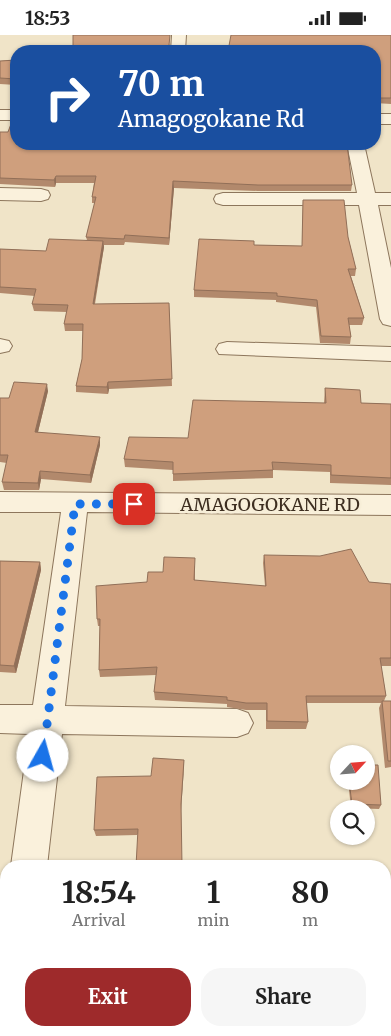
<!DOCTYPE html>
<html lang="en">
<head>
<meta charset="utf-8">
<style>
  body { margin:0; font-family:Merriweather,serif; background:#f6f6f6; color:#222; height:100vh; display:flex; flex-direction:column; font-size:19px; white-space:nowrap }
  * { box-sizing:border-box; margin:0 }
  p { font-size:16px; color:#767676 }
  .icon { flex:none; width:28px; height:28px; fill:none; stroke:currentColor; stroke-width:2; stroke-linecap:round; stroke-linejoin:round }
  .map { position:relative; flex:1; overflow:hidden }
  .panel { position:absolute; left:0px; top:825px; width:391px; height:176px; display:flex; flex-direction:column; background:#fff; border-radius:20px 20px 0 0; box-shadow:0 1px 4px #0004 }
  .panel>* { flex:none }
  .banner { position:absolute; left:10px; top:10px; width:371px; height:105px; border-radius:20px; box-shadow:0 1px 4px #0004; background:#1a4fa0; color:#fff; overflow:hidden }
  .needle { width:32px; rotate:64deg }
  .tools { position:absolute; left:330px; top:710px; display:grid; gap:10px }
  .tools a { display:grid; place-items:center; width:45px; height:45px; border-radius:50%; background:#fff; box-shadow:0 1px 4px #0004; font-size:25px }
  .pin { position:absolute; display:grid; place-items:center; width:42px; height:42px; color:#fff; margin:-21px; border-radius:10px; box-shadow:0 2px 8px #0006 }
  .me { position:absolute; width:55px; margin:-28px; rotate:7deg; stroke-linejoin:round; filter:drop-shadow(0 0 4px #0008) }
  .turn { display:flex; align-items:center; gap:18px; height:105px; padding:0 25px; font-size:22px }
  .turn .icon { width:65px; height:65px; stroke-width:2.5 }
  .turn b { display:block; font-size:35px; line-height:42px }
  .eta { display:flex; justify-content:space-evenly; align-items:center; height:85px; text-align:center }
  .eta b { font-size:30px; font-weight:700; line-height:35px }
  .button { display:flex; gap:10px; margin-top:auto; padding:10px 25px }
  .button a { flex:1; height:58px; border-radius:20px; background:#9e2a2b; color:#fff; font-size:20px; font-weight:700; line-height:58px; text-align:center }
  .button a+a { background:#f6f6f6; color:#222 }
  .status { display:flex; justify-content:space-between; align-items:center; height:35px; padding:0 25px; background:#fff; direction:ltr }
  .status svg { height:14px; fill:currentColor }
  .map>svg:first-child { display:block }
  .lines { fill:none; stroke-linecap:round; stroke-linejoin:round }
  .minor-casing { stroke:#8d765c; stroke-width:2 }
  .minor { fill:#faf1dc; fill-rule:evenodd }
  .wall { fill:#b2896c }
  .shaded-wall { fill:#916f58 }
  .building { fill:#cf9f7d; stroke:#916f58 }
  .route { stroke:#1a73e8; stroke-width:9; stroke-dasharray:0 16.2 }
  .labels { text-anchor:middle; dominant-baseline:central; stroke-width:5; stroke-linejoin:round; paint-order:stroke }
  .street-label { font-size:18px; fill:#3d2e20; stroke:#f7eed8 }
</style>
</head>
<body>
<div class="status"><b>18:53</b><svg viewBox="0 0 49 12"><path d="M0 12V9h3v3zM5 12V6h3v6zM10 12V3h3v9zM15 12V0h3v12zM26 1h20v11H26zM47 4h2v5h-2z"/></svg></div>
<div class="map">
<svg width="391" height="1001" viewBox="0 0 391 1001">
  <rect width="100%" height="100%" fill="#f0e4c8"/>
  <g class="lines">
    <g class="minor-casing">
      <path id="minor" d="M172,0H186L185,16H171Z
        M0,75H16V85H0Z
        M375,79H391V89H375Z
        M347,109H364L375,158H391V170H378L391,233V291L383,289L380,284L359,170H223L216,168L214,164L216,160L223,158H357Z
        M0,153L41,154L48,156L50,160L48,164L41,166L0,165Z
        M0,304L9,306L12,311L9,316L0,318Z
        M227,307L391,312V326L219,319L216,314L219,309Z
        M0,457L391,460V480L87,477L65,671L237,674L248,678L253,688L248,698L237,702L62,699L47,831H11L29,699L0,698V670H33L61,477H0Z
        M6,975V995H27L26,1001H0V978Z"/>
    </g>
    <use href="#minor" class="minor"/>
  </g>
  <path class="wall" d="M391,0V69L375,68V16Z
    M16,25V50L0,49V26Z
    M0,97H8L352,150L351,156H258L174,153L169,210L125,207L124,210H104V212L95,269L169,268L172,351L109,354L108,359L76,357V351L82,324L83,296H65L64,289L67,277L34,276L32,269L35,261L0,258V214L46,216L87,205L86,202L95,168H92V162L94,148H56L55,152L0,149Z
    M303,165L348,202L356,234L355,241H351L364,283L362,290H349L351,302L350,309L320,308L316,272L276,267V265L194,262V255L254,210L302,211Z
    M325,353L361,368L391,369V450L330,448V437L273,435V443L173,446V435L125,432L124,424L188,403L324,368Z
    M48,356L38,397L100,410L91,448L41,444L39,455H4L2,447L7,428L0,427V363H9Z
    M264,520L369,547L391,549V631H381L386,661L384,666H391V732L385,733L379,673L381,668H306L308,687L306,694H266V675H246L227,672V669L155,665L154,657L156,640L100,642L99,635L100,591H98L97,584L147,547L163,537L195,531V546L265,551L263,528Z
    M0,526L40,527L41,535L16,638L0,637Z
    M184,725V732L137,800L96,801L94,795L151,741Z
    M348,746H366L381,770L379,774L351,773Z
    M385,888L391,894V941H385Z"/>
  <path class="shaded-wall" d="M56,141V148L55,152L54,145Z
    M173,146L174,153L169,210V203Z
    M103,206L104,212L93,276V269Z
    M108,347L109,354L108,359L107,352Z
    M47,349L48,356L36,405L35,397Z
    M100,402V410L91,448L90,440Z
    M40,436L41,444L39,455L38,448Z
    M40,527L41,535L16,638L14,631Z
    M184,725V732L181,776V769Z"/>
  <path class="building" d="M73,0H170L169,10L175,12L176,16H73Z
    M231,0H391V63H375V16H228Z
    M16,25V44L0,43V26Z
    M16,79V109H347L352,150H258L173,146L169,203L125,200L124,204L86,202L96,162H92L96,141H56L54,145L0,143V97H8L14,81Z
    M303,165H344L348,202L356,234H348L364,283H348L351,302L321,301L317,265L277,261V258L194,255L199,204L254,206V210L302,211Z
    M49,204L103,206L93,269L169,268L172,344L108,347L107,352L76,351L82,324L83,289H64L68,270L32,269L36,254L0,252V214L46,216Z
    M14,347L47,349L35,397L100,402L90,440L40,436L38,448L2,447L8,420H0V363H9Z
    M325,353L360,355L361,368L391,369V443L331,440V430L272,427L273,435L173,439V427L124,424L129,402L188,403L193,365L326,368Z
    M351,514L369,547L391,549V623H380L386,661H306L308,687L267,686V668H246L227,665V662L154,657L157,632L99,635L100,584H97L96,551L147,547L148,537H163L164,522L195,523L194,545L266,551L264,520L320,521Z
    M0,526L40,527L14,631L0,630Z
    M382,666H391V726H388Z
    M153,723L184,725L181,769L182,831H136L138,794L94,795L97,742L151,741Z
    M366,730H378L381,770L352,769L349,746H366Z
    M385,888H391V937H385Z
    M385,979H391V1001H99V995H385Z"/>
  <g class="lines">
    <path class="route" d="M43,721L75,469H134"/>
  </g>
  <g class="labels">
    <g class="street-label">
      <text x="270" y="469">AMAGOGOKANE RD</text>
    </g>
  </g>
</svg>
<div class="tools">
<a><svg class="needle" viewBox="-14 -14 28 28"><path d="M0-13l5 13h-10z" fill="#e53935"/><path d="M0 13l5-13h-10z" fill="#767676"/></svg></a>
<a><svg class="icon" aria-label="search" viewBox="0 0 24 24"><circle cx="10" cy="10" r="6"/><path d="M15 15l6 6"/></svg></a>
</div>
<div class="pin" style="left:134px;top:469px;background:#d93025"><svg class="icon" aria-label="arrive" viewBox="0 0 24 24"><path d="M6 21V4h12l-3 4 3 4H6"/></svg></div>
<svg class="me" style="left:43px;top:721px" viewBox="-20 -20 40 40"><circle r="19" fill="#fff"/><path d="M0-13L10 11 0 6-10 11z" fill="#1a73e8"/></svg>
<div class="banner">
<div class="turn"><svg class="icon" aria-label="right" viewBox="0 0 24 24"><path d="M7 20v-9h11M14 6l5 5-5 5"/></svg><div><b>70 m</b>Amagogokane Rd</div></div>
</div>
<section class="panel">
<div class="eta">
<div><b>18:54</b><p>Arrival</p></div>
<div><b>1</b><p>min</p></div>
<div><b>80</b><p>m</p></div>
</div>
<div class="button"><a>Exit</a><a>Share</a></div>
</section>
</div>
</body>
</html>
